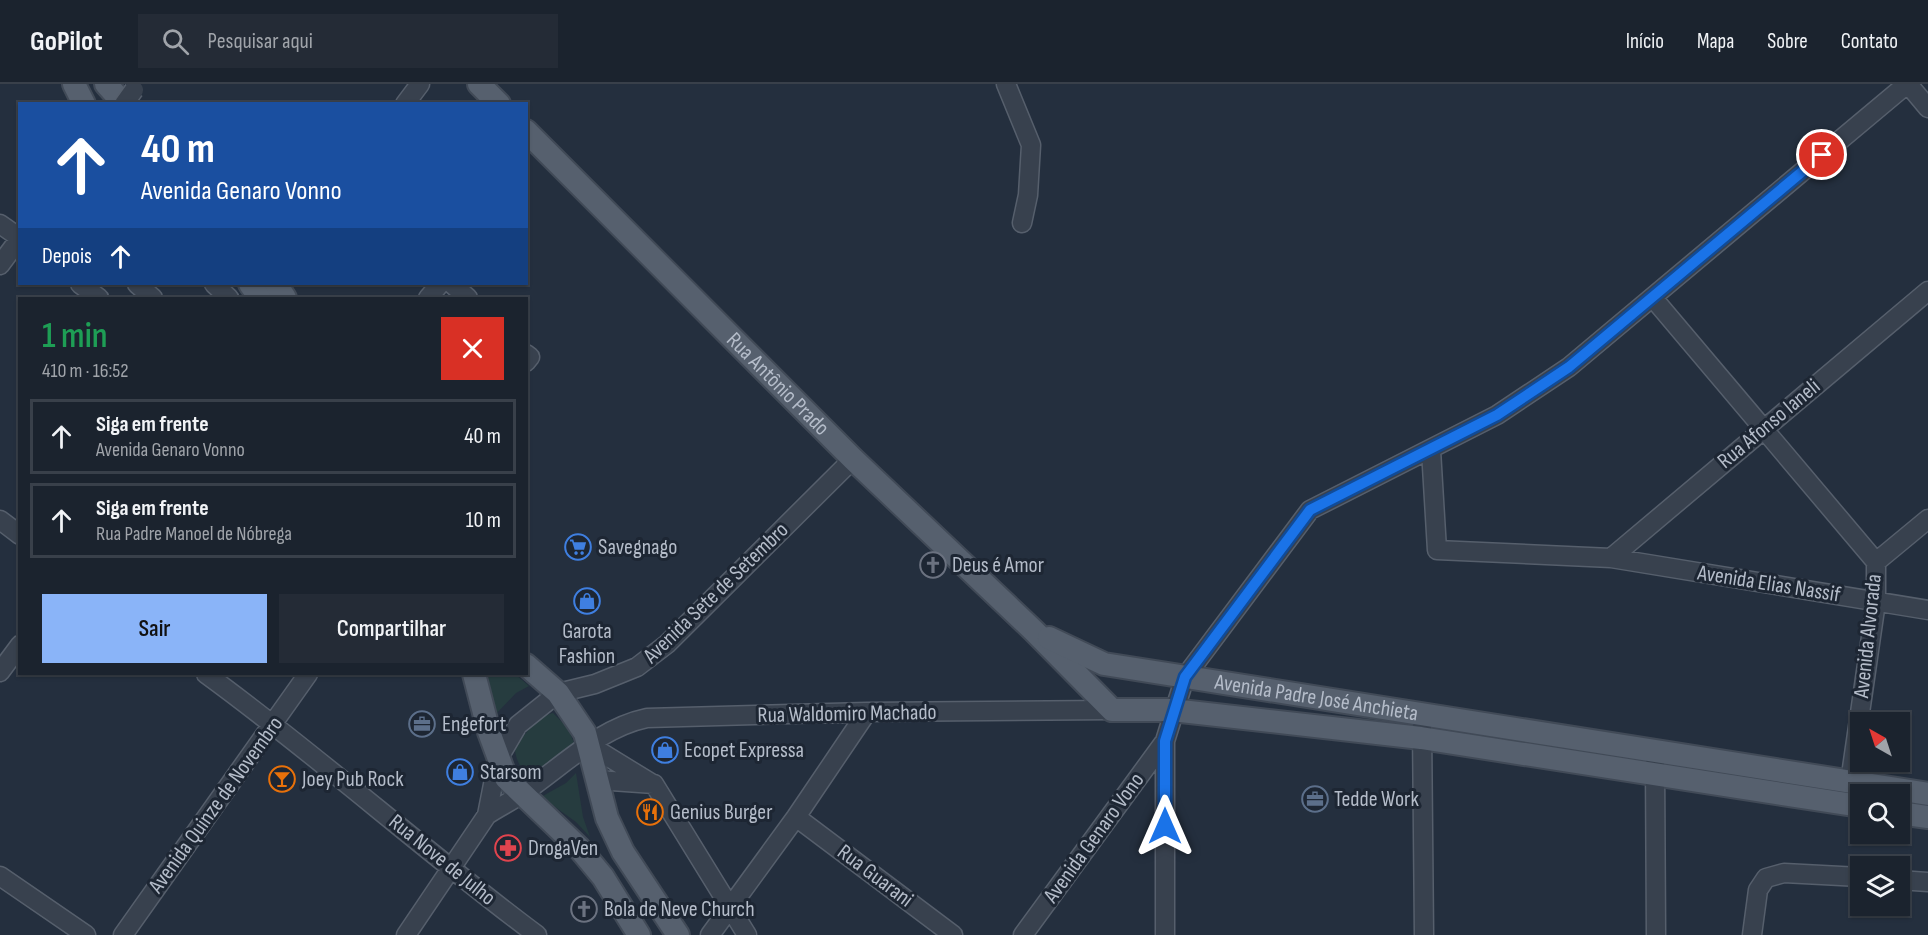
<!DOCTYPE html>
<html lang="pt">
<head>
<meta charset="utf-8">
<style>
  body { margin:0; font-family:"Sofia Sans Condensed",sans-serif; background:#242b36; color:#f1f3f6; height:100vh; display:flex; flex-direction:column; font-size:22px; white-space:nowrap }
  * { box-sizing:border-box; margin:0 }
  p { font-size:20px; color:#a0a4aa }
  .icon { flex:none; width:33px; height:33px; fill:none; stroke:currentColor; stroke-width:2; stroke-linecap:round; stroke-linejoin:round }
  .map { position:relative; flex:1; overflow:hidden }
  .drawer { position:absolute; left:18px; top:213px; width:510px; height:378px; display:flex; flex-direction:column; background:#1b232e; border-radius:0px; box-shadow:0 2px 4px #0004,0 0 0 2px #39404a }
  .drawer>* { flex:none }
  .hud { position:absolute; left:18px; top:18px; width:510px; height:183px; border-radius:0px; box-shadow:0 2px 4px #0004,0 0 0 2px #39404a; background:#1a4fa0; color:#fff; overflow:hidden }
  .needle { width:39px; rotate:321deg }
  .tools { position:absolute; left:1850px; top:628px; display:grid; gap:12px }
  .tools a { display:grid; place-items:center; width:60px; height:60px; border-radius:0px; background:#1b232e; box-shadow:0 2px 4px #0004,0 0 0 2px #39404a; font-size:30px }
  .pin { position:absolute; display:grid; place-items:center; width:51px; height:51px; color:#fff; margin:-26px; border:3px solid #fff; border-radius:50%; box-shadow:0 2px 6px #0007 }
  .me { position:absolute; width:66px; margin:-33px; rotate:0deg; stroke-linejoin:round; filter:drop-shadow(0 0 4px #0008) }
  .turn { display:flex; align-items:center; gap:21px; height:126px; padding:0 24px; font-size:27px }
  .turn .icon { width:78px; height:78px; stroke-width:2.5 }
  .turn b { display:block; font-size:42px; line-height:51px }
  .then { display:flex; align-items:center; height:57px; padding:0 24px; background:#0003; gap:12px; font-size:22px }
  .round { display:grid; place-items:center; flex:none; width:63px; height:63px; border-radius:0px; background:#242b36 }
  .summary { display:flex; align-items:center; justify-content:space-between; height:102px; padding:0 24px }
  h1 { font-size:36px; font-weight:600; line-height:45px; color:#1e9e55 }
  .primary-button { display:flex; gap:12px; margin-top:auto; padding:12px 24px }
  .primary-button a { flex:1; height:69px; border-radius:0px; background:#8ab4f8; color:#111; font-size:24px; font-weight:600; line-height:69px; text-align:center }
  .primary-button a+a { background:#242b36; color:#f1f3f6 }
  ul { padding:0; list-style:none }
  li { display:flex; align-items:center; gap:18px; height:75px; margin:0 12px 9px; padding:0 12px; border:3px solid #39404a; border-radius:0px }
  li div { flex:1 }
  li b { display:block; font-size:22px }
  li em { font-style:normal }
  header { display:flex; align-items:center; gap:36px; box-sizing:border-box; height:84px; padding:0 30px; background:#1b232e; border-bottom:2px solid #39404a }
  header strong { font-size:28px }
  nav { display:flex; gap:33px; margin-inline-start:auto; font-size:21px }
  .search { width:420px; height:54px; background:#242b36; display:flex; align-items:center; gap:15px; box-sizing:border-box; padding:0 21px; border-radius:0px; color:#a0a4aa; font-size:22px }
  .map>svg:first-child { display:block }
  .green { fill:#263c3f }
  .lines { fill:none; stroke-linecap:round; stroke-linejoin:round }
  .minor-casing { stroke:#565f6c; stroke-width:21 }
  .major-casing { stroke:#414a57; stroke-width:26 }
  .minor { stroke:#38414e; stroke-width:18 }
  .major { stroke:#56606e; stroke-width:22 }
  .minor-bridge-casing { stroke:#565f6c; stroke-width:21; stroke-linecap:butt }
  .minor-bridge { stroke:#38414e; stroke-width:18 }
  .route-casing { stroke:#114b97; stroke-width:15 }
  .route { stroke:#1a73e8; stroke-width:10 }
  .labels { text-anchor:middle; dominant-baseline:central; stroke-width:6; stroke-linejoin:round; paint-order:stroke }
  .street-label { font-size:22px; fill:#b4bcc9; stroke:#1d2633 }
  .poi-label { font-size:22px; fill:#b4bcc9; stroke:#1d2633; text-anchor:start }
</style>
</head>
<body>
<header>
<strong>GoPilot</strong>
<div class="search"><svg class="icon" aria-label="search" viewBox="0 0 24 24"><circle cx="10" cy="10" r="6"/><path d="M15 15l6 6"/></svg>Pesquisar aqui</div>
<nav><a>Início</a><a>Mapa</a><a>Sobre</a><a>Contato</a></nav>
</header>
<div class="map">
<svg width="1928" height="851" viewBox="0 0 1928 851">
  <rect width="100%" height="100%" fill="#242f3e"/>
  <path class="green" d="M486,590H515L529,602L516,609L495,631Z
    M553,629L568,644L574,659C566,673 546,683 532,691C521,687 517,678 515,667C523,651 535,634 553,629Z
    M576,689L583,733L590,753L576,738L541,713L566,699Z"/>
  <g class="lines">
    <g class="minor-casing">
      <path id="minor" d="M1006,0L1031,61L1028,111L1022,139
        M1908,0L1928,24
        M405,20L420,0
        M0,140L20,154
        M0,181L20,154
        M80,200L99,214
        M137,200L153,214
        M214,200L229,214
        M452,200L468,214
        M428,214L440,200
        M1653,214L1876,478
        M526,270L530,273L526,278
        M1431,366L1437,466L1611,474L1928,526
        M0,436L20,451
        M1611,474L1928,207
        M1876,478L1928,435
        M0,588L20,561
        M206,590C320,673 424,767 537,851
        M1422,643L1424,851
        M589,661L651,699
        M1655,679L1656,851
        M597,696L654,700L747,851
        M1850,698L1876,518V478
        M487,731C499,723 512,717 523,709C563,682 599,644 647,634L867,628L1112,626
        M796,733L953,851
        M0,792L86,851
        M1899,796L1928,798
        M123,851L308,590
        M406,851L487,731L498,675L518,641L558,609L595,600L637,583L667,560L853,375
        M710,851L796,733L867,628
        M1023,851L1165,657
        M1165,851V657L1185,593L1310,426L1497,331L1569,283L1907,0
        M1752,851L1758,806L1766,794L1784,789L1860,793"/>
    </g>
    <g class="major-casing">
      <g id="major">
        <path d="M74,0L84,20"/>
        <path d="M106,0L124,20"/>
        <path d="M479,0L499,20"/>
        <path id="s1" d="M526,47L853,375L1034,547L1112,626H1172L1421,654L1860,722"/>
        <path d="M250,200L260,214"/>
        <path d="M276,200L285,214"/>
        <path id="s2" d="M1049,554L1104,580L1928,710"/>
        <path d="M526,581L558,609L585,649L607,734L623,768L678,851"/>
        <path d="M474,590L489,648L506,694L579,764L603,793L639,851"/>
        <path d="M1899,729L1928,733"/>
      </g>
    </g>
    <use href="#minor" class="minor"/>
    <use href="#major" class="major"/>
    <g class="minor-bridge-casing">
      <path id="minor-bridge" d="M124,20L134,6"/>
    </g>
    <use href="#minor-bridge" class="minor-bridge"/>
  </g>
  <g class="lines">
    <g class="route-casing">
      <path id="route" d="M1165,742V657L1185,593L1310,426L1497,331L1569,283L1822,71"/>
    </g>
    <use href="#route" class="route"/>
  </g>
  <defs>
    <g id="supermarket-ring" transform="scale(1.35)"><circle r="9.5" fill="#1d2633" stroke="#3f7fe0" stroke-width="1.5"/><path d="M-6-5.5h2.5l.6 2H6L4.5 2H-2.5L-4.4-4H-6ZM-1.5 3.2a1.3 1.3 0 1 0 .1 0ZM3 3.2a1.3 1.3 0 1 0 .1 0Z" fill="#3f7fe0"/></g>
    <g id="church-ring" transform="scale(1.35)"><circle r="9.5" fill="#1d2633" stroke="#6b7280" stroke-width="1.5"/><path d="M-1.2-6h2.4v3.5h3.3v2.4h-3.3V6h-2.4V-.1h-3.3v-2.4h3.3Z" fill="#6b7280"/></g>
    <g id="shop-ring" transform="scale(1.35)"><circle r="9.5" fill="#1d2633" stroke="#3f7fe0" stroke-width="1.5"/><path d="M-5-2.5h2.3a2.7 3.5 0 0 1 5.4 0H5L5.5 6h-11ZM-1.5-2.5h3a1.5 2.3 0 0 0-3 0Z" fill="#3f7fe0"/></g>
    <g id="office-ring" transform="scale(1.35)"><circle r="9.5" fill="#1d2633" stroke="#5c6f8a" stroke-width="1.5"/><path d="M-6-3h4V-5.5h4V-3h4V5H-6ZM-1-4.5V-3h2v-1.5ZM-6 0V1H6V0Z" fill="#5c6f8a"/></g>
    <g id="bar-ring" transform="scale(1.35)"><circle r="9.5" fill="#1d2633" stroke="#e8710a" stroke-width="1.5"/><path d="M-6-5H6L.8 .8V4.5H3.5V6h-7V4.5H-.8V.8Z" fill="#e8710a"/></g>
    <g id="restaurant-ring" transform="scale(1.35)"><circle r="9.5" fill="#1d2633" stroke="#e8710a" stroke-width="1.5"/><path d="M-5-6h1v4h1v-4h1v4h1v-4h1v5L-1.5 .5V6h-2V.5L-5-1ZM5-6V6H3V1.5H1.5Q1.5-4 5-6Z" fill="#e8710a"/></g>
    <g id="pharmacy-ring" transform="scale(1.35)"><circle r="9.5" fill="#1d2633" stroke="#e0444e" stroke-width="1.5"/><path d="M-2-6h4v4h4v4h-4v4h-4v-4h-4v-4h4Z" fill="#e0444e"/></g>
  </defs>
  <g fill-rule="evenodd">
    <use href="#supermarket-ring" x="578" y="463"/>
    <use href="#church-ring" x="933" y="481"/>
    <use href="#shop-ring" x="587" y="517"/>
    <use href="#office-ring" x="422" y="640"/>
    <use href="#shop-ring" x="665" y="666"/>
    <use href="#shop-ring" x="460" y="688"/>
    <use href="#bar-ring" x="282" y="695"/>
    <use href="#office-ring" x="1315" y="715"/>
    <use href="#restaurant-ring" x="650" y="728"/>
    <use href="#pharmacy-ring" x="508" y="764"/>
    <use href="#church-ring" x="584" y="825"/>
  </g>
  <g class="labels">
    <g class="street-label">
      <text stroke="none"><textPath href="#s1" startOffset="357">Rua Antônio Prado</textPath></text>
      <text transform="translate(1769 340) rotate(-40)">Rua Afonso Ianeli</text>
      <text transform="translate(1769 500) rotate(9)">Avenida Elias Nassif</text>
      <text transform="translate(716 509) rotate(-44)">Avenida Sete de Setembro</text>
      <text transform="translate(1868 552) rotate(-84)">Avenida Alvorada</text>
      <text stroke="none"><textPath href="#s2" startOffset="276">Avenida Padre José Anchieta</textPath></text>
      <text transform="translate(847 630) rotate(-1)">Rua Waldomiro Machado</text>
      <text transform="translate(216 721) rotate(-54)">Avenida Quinze de Novembro</text>
      <text transform="translate(1094 754) rotate(-54)">Avenida Genaro Vono</text>
      <text transform="translate(442 776) rotate(39)">Rua Nove de Julho</text>
      <text transform="translate(875 792) rotate(37)">Rua Guarani</text>
    </g>
    <g class="poi-label">
      <text x="598" y="463">Savegnago</text>
      <text x="952" y="481">Deus é Amor</text>
      <text x="587" y="547" text-anchor="middle">Garota<tspan x="587" dy="25">Fashion</tspan></text>
      <text x="442" y="640">Engefort</text>
      <text x="684" y="666">Ecopet Expressa</text>
      <text x="480" y="688">Starsom</text>
      <text x="302" y="695">Joey Pub Rock</text>
      <text x="1334" y="715">Tedde Work</text>
      <text x="670" y="728">Genius Burger</text>
      <text x="528" y="764">DrogaVen</text>
      <text x="604" y="825">Bola de Neve Church</text>
    </g>
  </g>
</svg>
<div class="tools">
<a><svg class="needle" viewBox="-14 -14 28 28"><path d="M0-13l5 13h-10z" fill="#e53935"/><path d="M0 13l5-13h-10z" fill="#a0a4aa"/></svg></a>
<a><svg class="icon" aria-label="search" viewBox="0 0 24 24"><circle cx="10" cy="10" r="6"/><path d="M15 15l6 6"/></svg></a>
<a><svg class="icon" aria-label="layers" viewBox="0 0 24 24"><path d="M12 4l9 5-9 5-9-5zM3 14l9 5 9-5"/></svg></a>
</div>
<div class="pin" style="left:1822px;top:71px;background:#d93025"><svg class="icon" aria-label="arrive" viewBox="0 0 24 24"><path d="M6 21V4h12l-3 4 3 4H6"/></svg></div>
<svg class="me" style="left:1165px;top:742px" viewBox="-20 -20 40 40"><path d="M0-17L14 15 0 8-14 15z" fill="#1a73e8" stroke="#fff" stroke-width="4"/></svg>
<div class="hud">
<div class="turn"><svg class="icon" aria-label="ahead" viewBox="0 0 24 24"><path d="M12 20V5M6 11l6-6 6 6"/></svg><div><b>40 m</b>Avenida Genaro Vonno</div></div>
<div class="then">Depois<svg class="icon" aria-label="ahead" viewBox="0 0 24 24"><path d="M12 20V5M6 11l6-6 6 6"/></svg></div>
</div>
<section class="drawer">
<div class="summary"><div><h1>1 min</h1><p>410 m · 16:52</p></div><a class="round" style="background:#d93025;color:#fff"><svg class="icon" aria-label="close" viewBox="0 0 24 24"><path d="M6 6l12 12M18 6L6 18"/></svg></a></div>
<ul>
<li><svg class="icon" aria-label="ahead" viewBox="0 0 24 24"><path d="M12 20V5M6 11l6-6 6 6"/></svg><div><b>Siga em frente</b><p>Avenida Genaro Vonno</p></div><em>40 m</em></li>
<li><svg class="icon" aria-label="ahead" viewBox="0 0 24 24"><path d="M12 20V5M6 11l6-6 6 6"/></svg><div><b>Siga em frente</b><p>Rua Padre Manoel de Nóbrega</p></div><em>10 m</em></li>
</ul>
<div class="primary-button"><a>Sair</a><a>Compartilhar</a></div>
</section>
</div>
</body>
</html>
